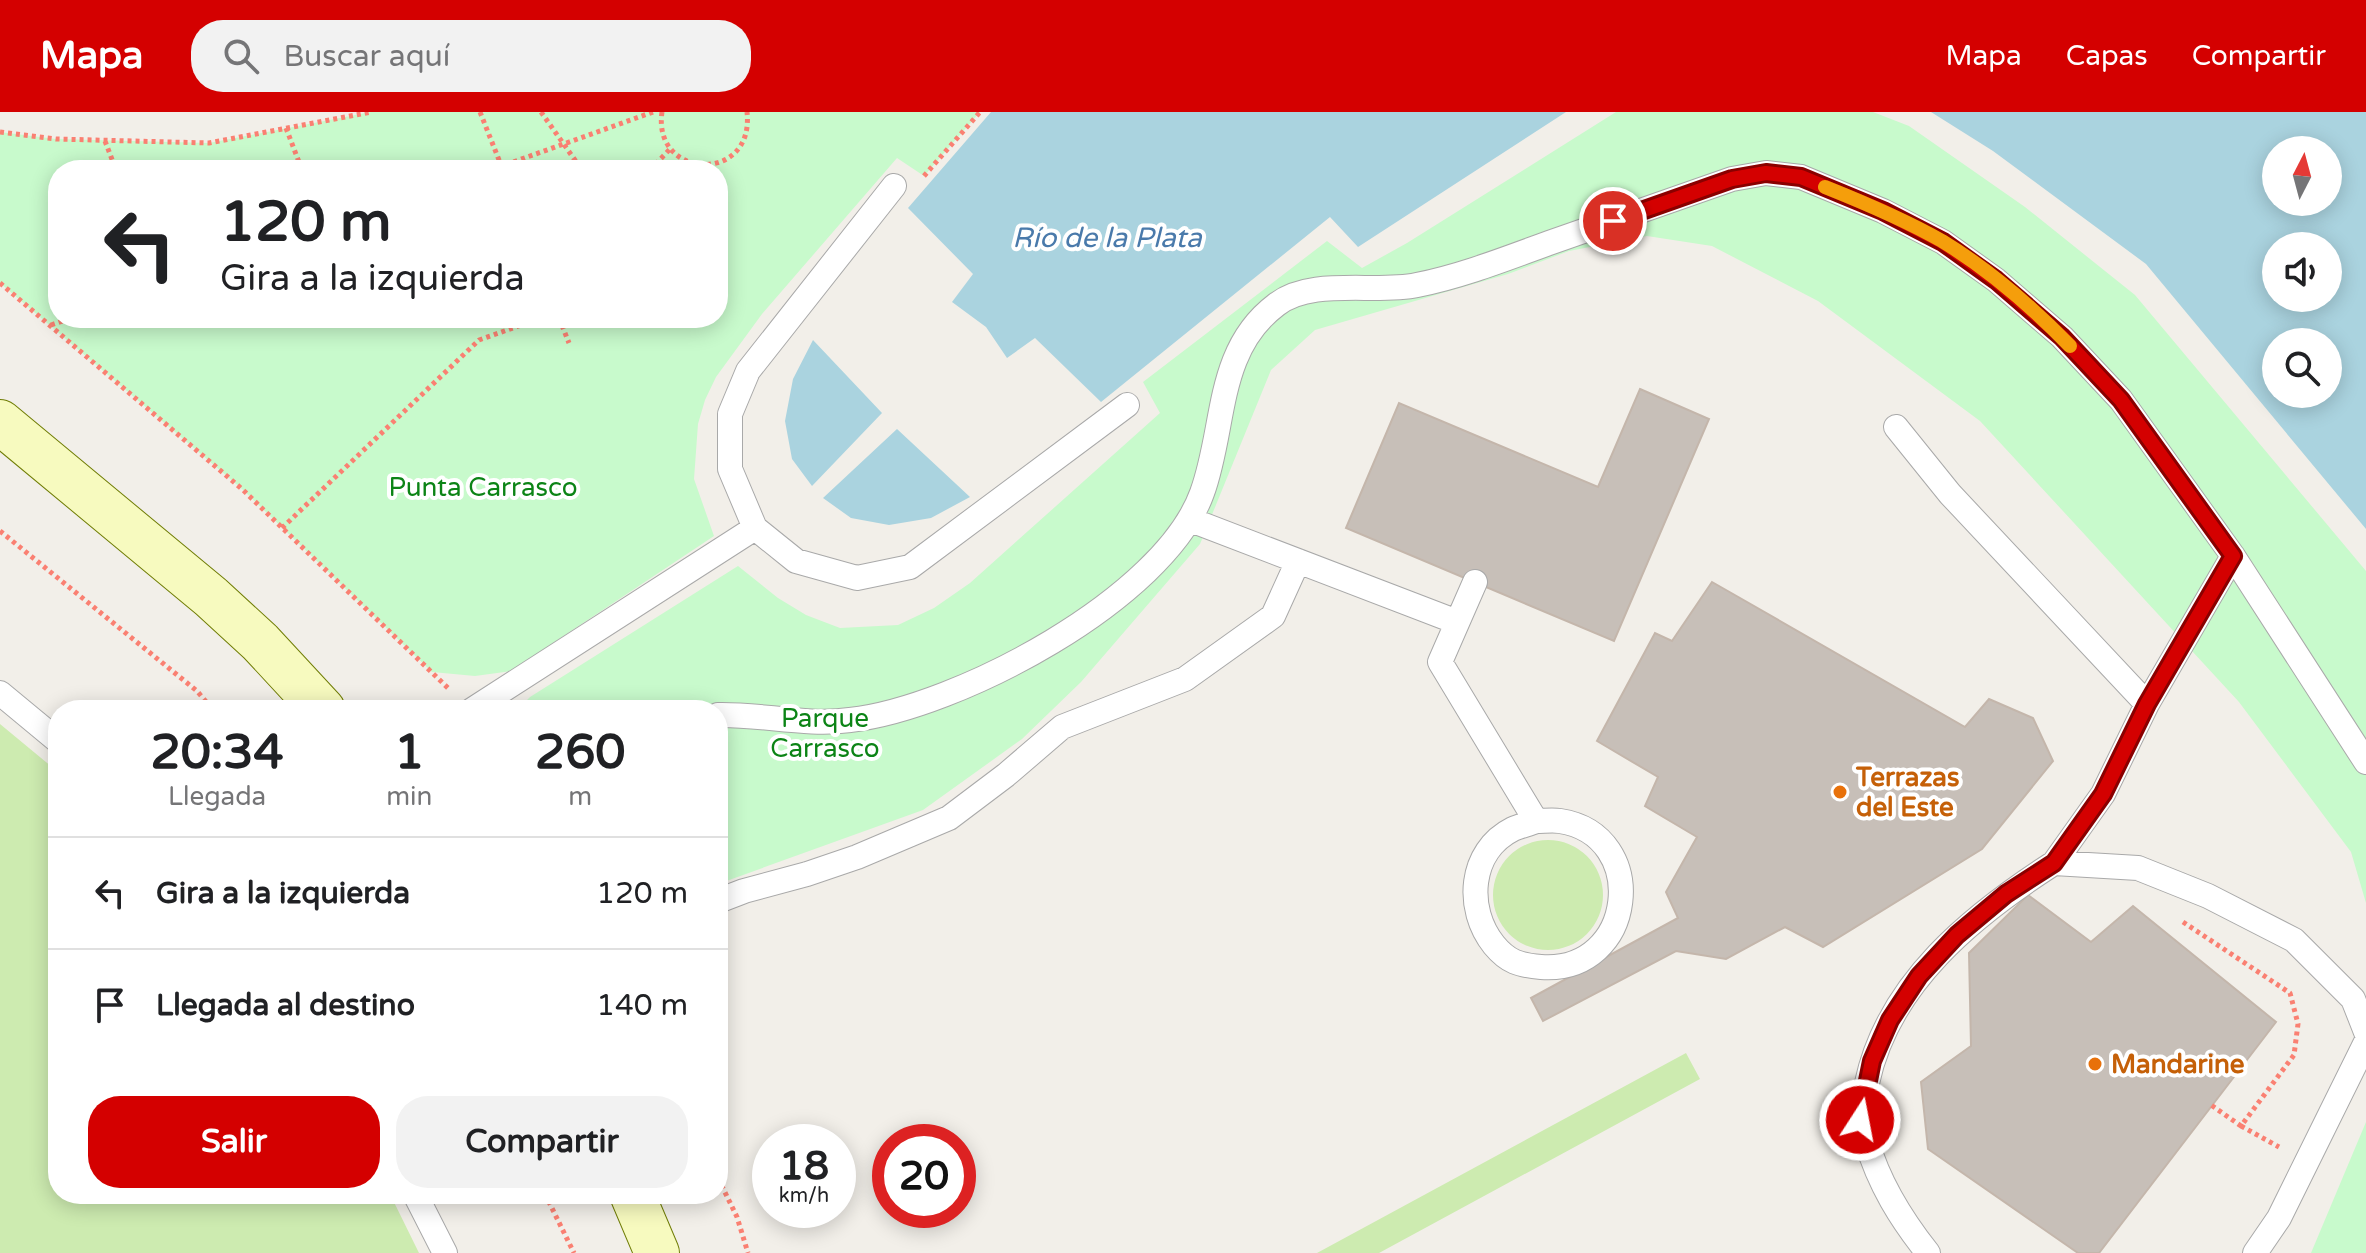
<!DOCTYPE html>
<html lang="es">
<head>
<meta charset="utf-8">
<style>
  body { margin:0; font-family:"Varela Round",sans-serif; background:#f2f2f2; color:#202124; height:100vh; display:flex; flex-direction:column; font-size:30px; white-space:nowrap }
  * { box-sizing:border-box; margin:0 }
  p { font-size:26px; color:#757577 }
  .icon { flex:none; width:44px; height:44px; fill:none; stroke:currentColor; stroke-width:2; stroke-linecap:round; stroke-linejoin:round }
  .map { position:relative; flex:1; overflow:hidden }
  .sheet { position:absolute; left:48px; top:588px; width:680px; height:504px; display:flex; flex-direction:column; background:#fff; border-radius:32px; box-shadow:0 4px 20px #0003 }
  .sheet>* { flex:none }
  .guide { position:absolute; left:48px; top:48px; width:680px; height:168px; border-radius:32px; box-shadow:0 4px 20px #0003; background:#fff; color:#202124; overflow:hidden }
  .needle { width:52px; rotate:6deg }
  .tools { position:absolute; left:2262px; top:24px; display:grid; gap:16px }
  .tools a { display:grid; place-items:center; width:80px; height:80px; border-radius:50%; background:#fff; box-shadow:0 4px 20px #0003; font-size:40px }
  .speed { position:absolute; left:752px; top:1012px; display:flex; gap:16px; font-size:40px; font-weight:700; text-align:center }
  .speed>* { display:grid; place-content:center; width:104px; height:104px; border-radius:50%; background:#fff; box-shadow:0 4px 20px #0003; line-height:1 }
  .speed small { font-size:20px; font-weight:400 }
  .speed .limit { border:12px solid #d22; background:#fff; color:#111 }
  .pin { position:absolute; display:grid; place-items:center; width:68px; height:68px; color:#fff; margin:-34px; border:4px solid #fff; border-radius:50%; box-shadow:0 2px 8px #0007 }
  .me { position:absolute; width:88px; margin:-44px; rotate:11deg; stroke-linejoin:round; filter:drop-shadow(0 0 6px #0008) }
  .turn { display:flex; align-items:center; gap:28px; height:168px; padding:0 40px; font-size:36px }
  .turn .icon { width:104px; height:104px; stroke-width:2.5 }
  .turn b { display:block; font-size:56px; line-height:68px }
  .eta { display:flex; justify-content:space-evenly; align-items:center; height:136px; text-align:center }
  .eta b { font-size:48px; font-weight:800; line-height:56px }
  .primary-button { display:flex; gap:16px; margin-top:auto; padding:16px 40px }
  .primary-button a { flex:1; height:92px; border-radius:32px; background:#d40000; color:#fff; font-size:32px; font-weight:800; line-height:92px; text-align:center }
  .primary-button a+a { background:#f2f2f2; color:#202124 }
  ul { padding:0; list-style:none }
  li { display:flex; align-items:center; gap:24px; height:112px; padding:0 40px; border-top:2px solid #e0e0e0 }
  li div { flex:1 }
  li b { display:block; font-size:30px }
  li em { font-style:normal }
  header { display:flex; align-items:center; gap:48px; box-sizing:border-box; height:112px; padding:0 40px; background:#d40000; color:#fff }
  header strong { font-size:38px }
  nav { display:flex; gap:44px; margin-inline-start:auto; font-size:28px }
  .search { width:560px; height:72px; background:#f2f2f2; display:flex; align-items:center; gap:20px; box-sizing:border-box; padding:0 28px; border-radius:32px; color:#757577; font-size:30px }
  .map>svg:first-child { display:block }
  .grass { fill:#cdebb0 }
  .park { fill:#c8facc; fill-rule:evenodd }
  .water { fill:#aad3df; fill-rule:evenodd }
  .building { fill:#c7bfb8; stroke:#c4b6ab; stroke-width:2 }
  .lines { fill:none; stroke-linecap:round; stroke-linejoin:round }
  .lane-casing { stroke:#a9a9a9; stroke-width:26 }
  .secondary-casing { stroke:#707d05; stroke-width:46 }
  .path { stroke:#fa8072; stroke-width:5; stroke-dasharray:4 4; stroke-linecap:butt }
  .lane { stroke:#fff; stroke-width:24 }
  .secondary { stroke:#f7fabf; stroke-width:44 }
  .route-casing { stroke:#8a0000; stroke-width:20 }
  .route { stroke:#d40000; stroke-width:14 }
  .slow { stroke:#f59e0b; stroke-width:14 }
  .food-dot { fill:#e8710a; stroke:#fff; stroke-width:3 }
  .labels { text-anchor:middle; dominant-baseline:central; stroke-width:8; stroke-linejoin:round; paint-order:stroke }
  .park-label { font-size:26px; fill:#0c8416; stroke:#fff }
  .food-label { font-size:26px; font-weight:bold; fill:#c56008; stroke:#fff; text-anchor:start }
  .water-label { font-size:28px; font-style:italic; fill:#4a7aab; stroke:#fff }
</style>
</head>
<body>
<header>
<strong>Mapa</strong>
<div class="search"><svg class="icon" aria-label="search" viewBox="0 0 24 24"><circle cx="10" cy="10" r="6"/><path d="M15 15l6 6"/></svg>Buscar aquí</div>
<nav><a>Mapa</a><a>Capas</a><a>Compartir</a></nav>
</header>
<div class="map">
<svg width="2366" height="1141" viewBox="0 0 2366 1141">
  <rect width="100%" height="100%" fill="#f2efe9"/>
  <path class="grass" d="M0,612L58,660V1082H390L419,1141H0Z
    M1493 783a55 55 0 1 1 110 0a55 55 0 1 1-110 0Z
    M1686,941L1700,967L1379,1141H1317Z"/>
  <path class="park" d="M371,0H980L924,64L897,46L762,202L716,265L705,288L698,312L694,367L714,424L511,559L475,564L432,560L242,377L0,171V20L56,27L209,31ZM58,58H718V206H58Z
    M1616,0H1873L1909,14L2025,95L2135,183L2366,459V791L2351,740L2239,590L1980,309L1818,189L1712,134L1647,124L1569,139L1508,162L1315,218L1271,258L1200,432L1081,570L1022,627L923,698L718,772V598H517L530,585L738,454L778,486L806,503L840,516L898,513L934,496L970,471L1160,301L1143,270L1327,129L1362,156L1407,131Z
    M2366,1010V1141H2311Z"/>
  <path class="water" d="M991,0H1566L1358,135L1330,105L1101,290L1035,226L1007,246L986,215L952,190L973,162L908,96Z
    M1931,0H2366V417L2146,152L1993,39ZM2328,38V90H2276V38ZM2328,134V186H2276V134ZM2328,230V282H2276V230Z
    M813,228L882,301L812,374L792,347L785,309L793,267Z
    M897,317L970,385L931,406L889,413L851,406L823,386Z"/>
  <path class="building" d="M1640,277L1709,307L1614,529L1346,416L1399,291L1598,375Z
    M1712,470L1965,615L1989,587L2033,606L2053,649L1982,737L1823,835L1785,815L1726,847L1676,839L1543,909L1531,886L1678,806L1666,780L1697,725L1645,694L1658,665L1597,629L1655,521L1672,529Z
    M2028,783L2091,830L2133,794L2276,910L2099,1141H2078L1928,1037L1921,970L1971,934L1969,841Z"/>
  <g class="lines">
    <g class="lane-casing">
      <path id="lane" d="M894,74L748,259L730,302V357L755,416L796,449L857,466L910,455L1127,293
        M1896,315L1950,382L2147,592
        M1191,408L1457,510
        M2233,444L2147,592L2103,682L2054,751L2138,756L2208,784L2294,828L2353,887L2366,920
        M1475,470L1440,550L1536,709
        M0,581L58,629
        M472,598L755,416
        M718,603C761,602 807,614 850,608C957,596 1164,487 1202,381C1226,316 1215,239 1276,193C1311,165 1375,182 1417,173C1462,164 1505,147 1549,131C1610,110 1671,88 1732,67L1766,61L1801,65L1883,99L1943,130L1996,168L2062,225L2121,288L2233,444L2366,650
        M1536,709C1544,709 1553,708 1560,709C1651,723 1636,862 1541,855C1519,853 1508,850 1494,833C1465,797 1469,739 1513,717C1520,714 1529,712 1536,709Z
        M718,789L744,779L807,762L857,745L949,706L1006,663L1062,615L1185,567L1273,504L1298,449
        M415,1082L445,1141
        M1928,1141C1901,1107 1879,1072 1867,1030C1864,1023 1860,1014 1860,1007C1860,996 1865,982 1867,971C1888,871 1973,803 2054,751
        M2255,1141L2279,1106L2366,930"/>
    </g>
    <g class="secondary-casing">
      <path id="secondary" d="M0,310L211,485L260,530L323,598
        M632,1082L657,1141"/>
    </g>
    <path class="path" d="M480,0L503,58
      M541,0L582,58
      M662,0C652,68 755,72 747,0
      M286,16L302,58
      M0,20L56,27L209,31L371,0
      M105,29L116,58
      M491,58L653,0
      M650,58L670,37
      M924,64L980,0
      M0,171L242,377L450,578
      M559,206L569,231
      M51,213L72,206
      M282,416L479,228L541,206
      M0,419L197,579L213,598
      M2183,810L2290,881L2298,912L2294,943L2241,1014L2211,993
      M2241,1014L2279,1035
      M718,1066L737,1105L748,1141
      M545,1082L574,1141"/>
    <use href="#lane" class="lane"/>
    <use href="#secondary" class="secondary"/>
  </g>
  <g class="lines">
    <g class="route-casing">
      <path id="route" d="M1613,109L1732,67L1766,61L1801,65L1883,99L1943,130L1996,168L2062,225L2121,288L2233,444L2147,592L2103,682L2054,751L2006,782L1957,823L1919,864L1890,908L1872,949L1860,1008"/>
    </g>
    <use href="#route" class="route"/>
    <path class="slow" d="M1825,75C1865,91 1905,108 1942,129C1988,157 2033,196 2070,234"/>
  </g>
  <g class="food-dot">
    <circle cx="1840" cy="680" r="8"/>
    <circle cx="2095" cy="952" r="8"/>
  </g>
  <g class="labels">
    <g class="park-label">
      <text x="483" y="375">Punta Carrasco</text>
      <text x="825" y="606">Parque<tspan x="825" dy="30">Carrasco</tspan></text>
    </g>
    <g class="food-label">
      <text x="1856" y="665">Terrazas<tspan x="1856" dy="30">del Este</tspan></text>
      <text x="2111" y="952">Mandarine</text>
    </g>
    <g class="water-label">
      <text x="1107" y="126">Río de la Plata</text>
    </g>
  </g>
</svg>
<div class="tools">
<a><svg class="needle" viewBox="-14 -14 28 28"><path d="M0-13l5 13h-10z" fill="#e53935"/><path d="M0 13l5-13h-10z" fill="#757577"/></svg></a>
<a><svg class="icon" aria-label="sound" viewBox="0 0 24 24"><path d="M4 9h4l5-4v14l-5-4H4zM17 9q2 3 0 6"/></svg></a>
<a><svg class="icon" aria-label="search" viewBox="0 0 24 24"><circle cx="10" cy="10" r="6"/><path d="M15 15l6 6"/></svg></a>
</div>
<div class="speed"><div>18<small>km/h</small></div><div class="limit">20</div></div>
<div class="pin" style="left:1613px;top:109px;background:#d93025"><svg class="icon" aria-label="arrive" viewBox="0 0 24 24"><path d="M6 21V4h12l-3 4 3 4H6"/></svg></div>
<svg class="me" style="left:1860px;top:1008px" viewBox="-20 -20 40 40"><circle r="17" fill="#d40000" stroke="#fff" stroke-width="3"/><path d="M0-11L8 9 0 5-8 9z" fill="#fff"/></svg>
<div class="guide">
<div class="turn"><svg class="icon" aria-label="left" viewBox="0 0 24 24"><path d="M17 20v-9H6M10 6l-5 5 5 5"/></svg><div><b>120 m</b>Gira a la izquierda</div></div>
</div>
<section class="sheet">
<div class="eta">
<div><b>20:34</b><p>Llegada</p></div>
<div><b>1</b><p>min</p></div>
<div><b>260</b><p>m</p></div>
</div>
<ul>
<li><svg class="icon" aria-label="left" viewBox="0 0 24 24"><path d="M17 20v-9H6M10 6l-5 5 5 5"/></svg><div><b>Gira a la izquierda</b></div><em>120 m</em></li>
<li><svg class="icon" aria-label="arrive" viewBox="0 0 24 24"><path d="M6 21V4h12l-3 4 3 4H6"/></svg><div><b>Llegada al destino</b></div><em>140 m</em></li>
</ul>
<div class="primary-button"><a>Salir</a><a>Compartir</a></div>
</section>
</div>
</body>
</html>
